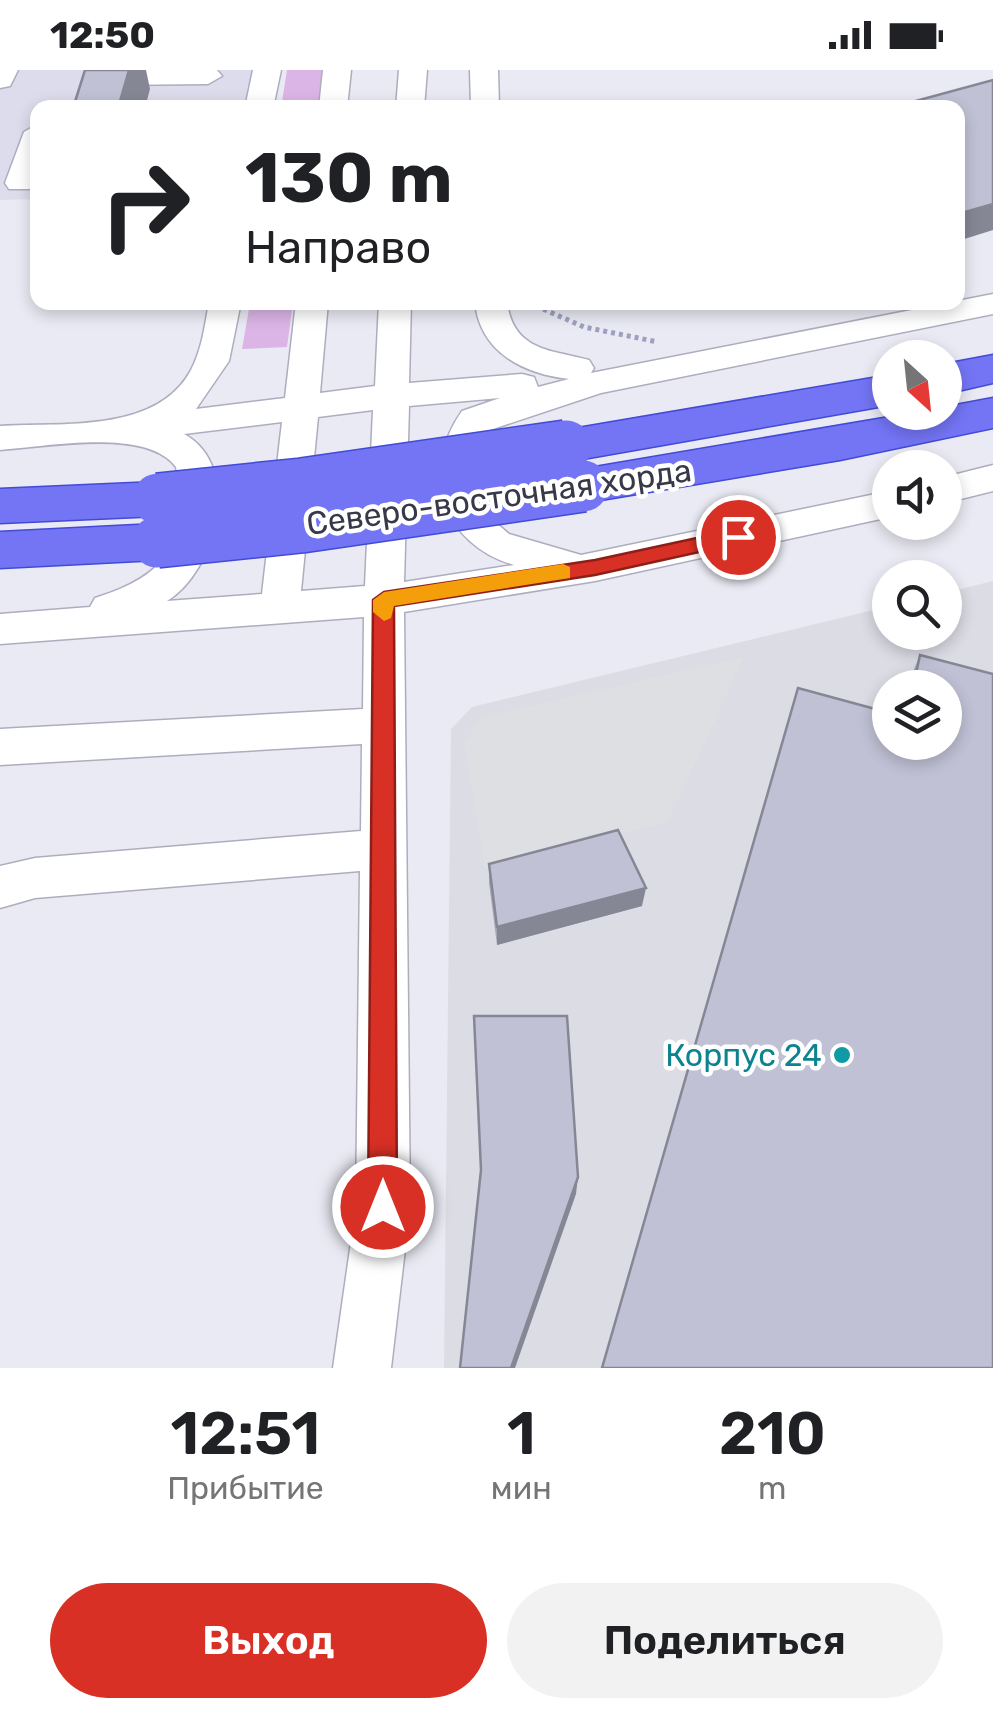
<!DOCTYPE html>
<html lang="ru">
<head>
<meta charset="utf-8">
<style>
  body { margin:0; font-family:Rubik,sans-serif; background:#f2f2f2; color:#202124; height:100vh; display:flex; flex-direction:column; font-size:38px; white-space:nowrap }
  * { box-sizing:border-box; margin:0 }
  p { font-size:32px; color:#757577 }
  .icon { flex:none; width:55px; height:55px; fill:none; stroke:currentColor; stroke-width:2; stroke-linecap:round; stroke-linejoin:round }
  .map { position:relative; height:1298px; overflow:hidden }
  .drawer { display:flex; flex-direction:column; background:#fff; flex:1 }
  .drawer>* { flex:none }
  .guide { position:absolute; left:30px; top:30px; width:935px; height:210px; border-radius:20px; box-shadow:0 5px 15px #0003; background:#fff; color:#202124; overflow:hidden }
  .needle { width:65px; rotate:153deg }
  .fabs { position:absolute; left:872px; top:270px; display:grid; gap:20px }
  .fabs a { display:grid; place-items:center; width:90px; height:90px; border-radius:50%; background:#fff; box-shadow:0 5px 15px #0003; font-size:50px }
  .pin { position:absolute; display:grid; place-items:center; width:85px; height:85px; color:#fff; margin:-42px; border:5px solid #fff; border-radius:50%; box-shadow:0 2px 10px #0007 }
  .me { position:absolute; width:110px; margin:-55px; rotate:0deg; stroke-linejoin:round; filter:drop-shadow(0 0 8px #0008) }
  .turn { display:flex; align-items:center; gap:35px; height:210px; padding:0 50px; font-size:45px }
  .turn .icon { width:130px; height:130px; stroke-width:2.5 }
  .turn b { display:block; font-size:70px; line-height:85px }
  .eta { display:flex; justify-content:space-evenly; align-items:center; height:170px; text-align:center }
  .eta b { font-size:60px; font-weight:600; line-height:70px }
  .button { display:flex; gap:20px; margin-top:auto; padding:20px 50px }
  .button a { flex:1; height:115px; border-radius:60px; background:#d93025; color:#fff; font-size:40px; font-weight:600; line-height:115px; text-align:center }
  .button a+a { background:#f2f2f2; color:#202124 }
  .status { display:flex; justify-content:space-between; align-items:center; height:70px; padding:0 50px; background:#fff; direction:ltr }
  .status svg { height:28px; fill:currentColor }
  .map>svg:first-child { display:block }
  .residential { fill:#dddcec }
  .industrial { fill:#dbdce4; fill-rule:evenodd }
  .green { fill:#dbb5e6 }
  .parking { fill:#dedfe3 }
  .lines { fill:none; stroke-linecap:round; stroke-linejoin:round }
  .minor-casing { stroke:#adadbf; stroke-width:3 }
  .highway-casing { stroke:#434ad5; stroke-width:3 }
  .path { stroke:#9fa0c0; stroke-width:5; stroke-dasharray:4 4; stroke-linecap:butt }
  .minor { fill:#fff; fill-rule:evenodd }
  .highway { fill:#7475f5; fill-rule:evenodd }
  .highway-bridge-casing { stroke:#434ad5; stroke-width:54; stroke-linecap:butt }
  .highway-bridge { stroke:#7475f5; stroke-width:51 }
  .wall { fill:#a5a6b7 }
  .shaded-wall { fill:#868795 }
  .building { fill:#c0c1d5; stroke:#868795; stroke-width:2.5 }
  .route { fill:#d93025; stroke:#8d1f18; stroke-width:2.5 }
  .slow { fill:#f59e0b }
  .culture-dot { fill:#0f9aa8; stroke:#fff; stroke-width:4 }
  .labels { text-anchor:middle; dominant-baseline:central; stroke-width:9; stroke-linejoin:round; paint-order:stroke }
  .street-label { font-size:32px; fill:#383948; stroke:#fff }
  .culture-label { font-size:32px; fill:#0d838f; stroke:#fff; text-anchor:end }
</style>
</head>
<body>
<div class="status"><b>12:50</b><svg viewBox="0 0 49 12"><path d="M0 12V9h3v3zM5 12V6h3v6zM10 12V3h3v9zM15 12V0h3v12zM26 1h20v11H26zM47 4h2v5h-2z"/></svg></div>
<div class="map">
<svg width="993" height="1298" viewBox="0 0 993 1298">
  <rect width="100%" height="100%" fill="#eaeaf4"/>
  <path class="residential" d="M0,0H256L251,37L38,38L37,129L0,130Z"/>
  <path class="industrial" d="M993,511V1298H444L451,659L472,637L890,536V562H945V523ZM890,618H945V672H890Z"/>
  <path class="green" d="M287,0H325L320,37L281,38Z
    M250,233H293L287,277L242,279Z"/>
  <path class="parking" d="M744,587L668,752L485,798L464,673L482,647Z"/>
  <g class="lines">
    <g class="minor-casing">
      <path id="minor" d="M0,0H18L10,16L0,18Z
        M100,0H217L222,6L208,14L112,15L102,13Z
        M253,0H281L273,38H245Z
        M323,0H351L347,38H319Z
        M399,0H427L424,38H396Z
        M470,0H498L499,38H471Z
        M38,54L35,113L31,119H9L5,113L24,62Z
        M993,224V244L601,323L484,362L476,394L488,446L509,464L581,485L890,421V447L595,511L404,542L410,1137L391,1298H333L356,1137L360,801L35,828L0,838V796L35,788L361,761L362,674L0,695V659L363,639L364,547L0,574V544L90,537L95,528C166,506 191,473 176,397C146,357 46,377 0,380V356C61,352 157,364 191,300C202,279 205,255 209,232H241L229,291L196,339L285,328L296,232H328L320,323L375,316L379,232H411L409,313L522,304L534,307L538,317L569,309C523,304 480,282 475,232H507C513,281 551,280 589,290L594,298L591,303ZM500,328L462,341C419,402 442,474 514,495L404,512L409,336ZM373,340L365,516L301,521L318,347ZM282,352L262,524L167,531C216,501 244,397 184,364Z
        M993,395V421L945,433V407Z"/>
    </g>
    <g class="highway-casing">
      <path id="highway" d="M993,285V313L945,324V294Z
        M890,305V335L566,392L550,387L543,376L550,365L566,360Z
        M993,328V358L840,390L583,433L566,428L559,416L566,404L583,399L919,342H945V337Z
        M158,412L175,417L182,429L175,441L158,446L0,453V419Z
        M157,454L175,459L182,472L175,485L157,490L0,498V462Z"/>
    </g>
    <path class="path" d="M540,232L543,239L584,257L658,272"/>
    <use href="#minor" class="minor"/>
    <use href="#highway" class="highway"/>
    <g class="highway-bridge-casing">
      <path id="highway-bridge" d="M158,429L302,414L566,376
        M157,472L301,457L583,416"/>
    </g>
    <use href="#highway-bridge" class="highway-bridge"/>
  </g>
  <path class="wall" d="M920,585L993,604L890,672L945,618H909L911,606Z
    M489,794L642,836L497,875L489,813Z"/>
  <path class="shaded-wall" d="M129,0H146L150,19L145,38H118Z
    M993,134V160L958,171V144Z
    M646,818L642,836L497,875V857Z
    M578,1107L576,1124L515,1298H511Z"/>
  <path class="building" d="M85,0H129L118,38H73Z
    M993,10V134L958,144V38H890Z
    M920,585L993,604V1298H602L798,618L890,643V672H945V618H913Z
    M618,760L646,818L497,857L489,794Z
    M474,946H567L578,1107L511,1298H460L481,1100Z"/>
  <path class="route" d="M738,459L748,467L745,472L595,505L394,536L397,1137L393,1147L383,1151L373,1147L368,1137L373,530L384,522L595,490Z"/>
  <path class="slow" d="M563,494L570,497V508L394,536L391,548L384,551L373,542V530L384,522Z"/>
  <circle class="culture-dot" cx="842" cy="985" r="10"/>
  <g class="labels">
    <g class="street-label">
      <text transform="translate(499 427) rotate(-8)">Северо-восточная хорда</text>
    </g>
    <g class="culture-label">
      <text x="822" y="985">Корпус 24</text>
    </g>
  </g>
</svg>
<div class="fabs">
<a><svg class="needle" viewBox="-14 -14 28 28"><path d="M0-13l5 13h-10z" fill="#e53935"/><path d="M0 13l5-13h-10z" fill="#757577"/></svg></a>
<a><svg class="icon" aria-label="sound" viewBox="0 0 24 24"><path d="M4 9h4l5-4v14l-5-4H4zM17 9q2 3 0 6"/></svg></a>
<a><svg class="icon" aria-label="search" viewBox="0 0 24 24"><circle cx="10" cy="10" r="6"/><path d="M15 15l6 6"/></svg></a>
<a><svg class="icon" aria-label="layers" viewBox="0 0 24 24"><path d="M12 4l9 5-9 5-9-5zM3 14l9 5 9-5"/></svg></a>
</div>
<div class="pin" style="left:738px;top:467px;background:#d93025"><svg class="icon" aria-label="arrive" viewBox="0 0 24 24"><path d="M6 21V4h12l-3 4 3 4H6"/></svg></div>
<svg class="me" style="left:383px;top:1137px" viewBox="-20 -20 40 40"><circle r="17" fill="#d93025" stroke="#fff" stroke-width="3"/><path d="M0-11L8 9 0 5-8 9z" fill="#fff"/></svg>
<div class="guide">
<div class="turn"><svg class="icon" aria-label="right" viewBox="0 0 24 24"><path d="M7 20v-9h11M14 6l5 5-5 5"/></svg><div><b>130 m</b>Направо</div></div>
</div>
</div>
<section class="drawer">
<div class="eta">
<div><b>12:51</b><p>Прибытие</p></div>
<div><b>1</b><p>мин</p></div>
<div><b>210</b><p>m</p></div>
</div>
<div class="button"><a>Выход</a><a>Поделиться</a></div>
</section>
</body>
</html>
